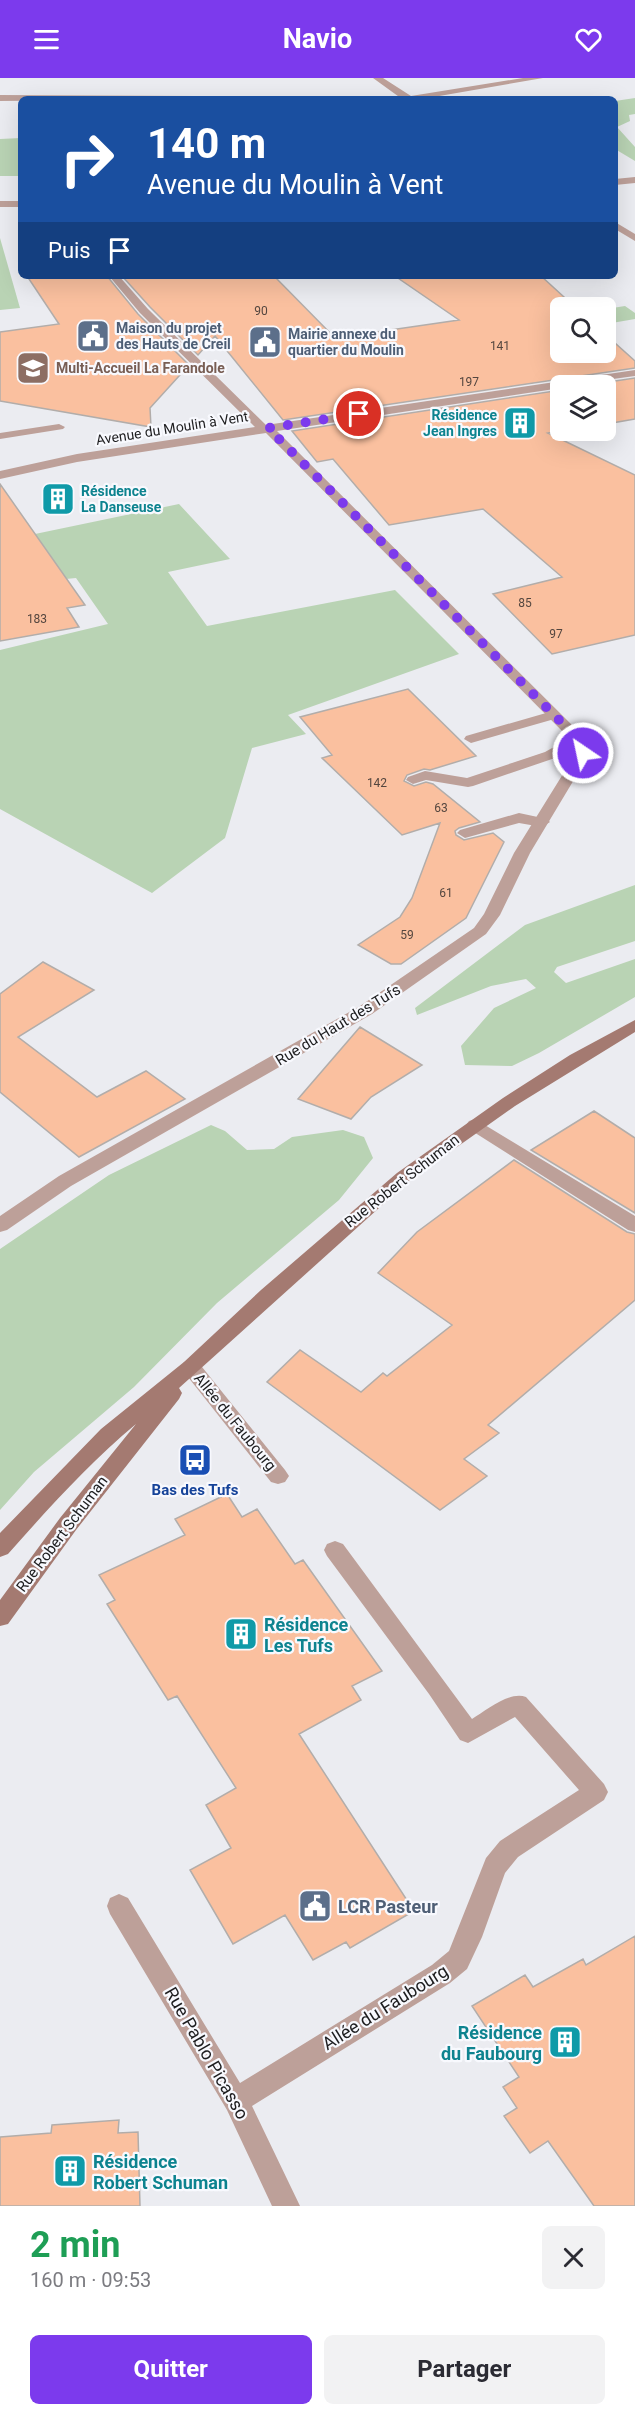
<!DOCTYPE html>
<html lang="fr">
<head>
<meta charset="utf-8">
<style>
  body { margin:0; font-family:Roboto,sans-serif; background:#f2f2f3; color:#2b2b33; height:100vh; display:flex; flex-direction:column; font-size:22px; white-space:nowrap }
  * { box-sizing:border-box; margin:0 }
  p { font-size:20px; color:#7c7c81 }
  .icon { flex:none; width:33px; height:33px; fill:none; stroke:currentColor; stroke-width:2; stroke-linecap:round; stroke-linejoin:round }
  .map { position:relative; height:2128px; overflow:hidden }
  .drawer { display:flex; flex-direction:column; background:#fff; flex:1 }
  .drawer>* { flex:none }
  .guide { position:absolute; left:18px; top:18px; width:600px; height:183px; border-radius:9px; box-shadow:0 6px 24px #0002; background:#1a4fa0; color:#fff; overflow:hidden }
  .controls { position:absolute; left:550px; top:219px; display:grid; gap:12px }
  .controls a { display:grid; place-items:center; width:66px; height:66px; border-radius:9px; background:#fff; box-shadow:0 6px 24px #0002; font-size:30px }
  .pin { position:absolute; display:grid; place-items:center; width:51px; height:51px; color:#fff; margin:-26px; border:3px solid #fff; border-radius:50%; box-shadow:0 2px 6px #0007 }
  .me { position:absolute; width:66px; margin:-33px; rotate:326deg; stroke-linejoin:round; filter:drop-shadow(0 0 4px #0008) }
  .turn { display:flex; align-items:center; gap:21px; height:126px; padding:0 30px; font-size:27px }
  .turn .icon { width:78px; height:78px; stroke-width:2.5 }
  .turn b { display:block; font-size:42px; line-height:51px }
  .then { display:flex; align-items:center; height:57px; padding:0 30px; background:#0003; gap:12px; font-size:22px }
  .round { display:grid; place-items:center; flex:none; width:63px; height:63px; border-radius:9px; background:#f2f2f3 }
  .overview { display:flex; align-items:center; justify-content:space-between; height:102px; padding:0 30px }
  h1 { font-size:36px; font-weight:700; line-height:45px; color:#1e9e55 }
  .action { display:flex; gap:12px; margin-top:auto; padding:12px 30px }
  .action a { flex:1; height:69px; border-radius:9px; background:#7c3aed; color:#fff; font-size:24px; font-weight:700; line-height:69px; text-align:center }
  .action a+a { background:#f2f2f3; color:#2b2b33 }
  header { display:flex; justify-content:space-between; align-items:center; height:78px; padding:0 30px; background:#7c3aed; color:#fff; font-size:27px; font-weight:700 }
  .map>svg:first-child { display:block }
  .green { fill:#b9d3b4 }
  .building { fill:#fac09f; stroke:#b2adaa; stroke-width:1.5 }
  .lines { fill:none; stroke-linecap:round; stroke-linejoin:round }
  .service { fill:#bda099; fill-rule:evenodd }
  .minor { fill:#bda099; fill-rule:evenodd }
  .secondary { fill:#a47a71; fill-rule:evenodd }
  .route { stroke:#7c3aed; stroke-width:10; stroke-dasharray:0 18 }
  .labels { text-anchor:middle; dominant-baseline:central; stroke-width:4.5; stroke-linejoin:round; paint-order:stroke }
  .number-label { font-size:12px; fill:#54463f }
  .far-service-label { font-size:14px; font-weight:bold; fill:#4e5e75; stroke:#f8f9fe; text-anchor:start }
  .far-education-label { font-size:14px; font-weight:bold; fill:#785e54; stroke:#f8f9fe; text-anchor:start }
  .far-culture-label { font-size:14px; font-weight:bold; fill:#0d838f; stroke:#f8f9fe; text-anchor:end }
  .far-street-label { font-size:14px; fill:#1d1d1f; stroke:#f8f9fe }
  .street-label { font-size:15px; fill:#1d1d1f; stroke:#f8f9fe }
  .transit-label { font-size:15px; font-weight:bold; fill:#164399; stroke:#f8f9fe }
  .near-culture-label { font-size:18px; font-weight:bold; fill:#0d838f; stroke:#f8f9fe; text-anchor:start }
  .near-service-label { font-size:18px; font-weight:bold; fill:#4e5e75; stroke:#f8f9fe; text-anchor:start }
  .near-street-label { font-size:18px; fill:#1d1d1f; stroke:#f8f9fe }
</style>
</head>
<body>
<header><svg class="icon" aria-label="menu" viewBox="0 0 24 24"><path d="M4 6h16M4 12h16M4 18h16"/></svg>Navio<svg class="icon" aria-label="heart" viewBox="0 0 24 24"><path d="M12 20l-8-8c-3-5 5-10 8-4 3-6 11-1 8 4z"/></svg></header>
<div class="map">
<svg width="635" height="2128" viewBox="0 0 635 2128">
  <rect width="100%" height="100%" fill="#ebecf1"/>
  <path class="green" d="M635,20V36L629,37L630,43L617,49L635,69V83L615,71V23Z
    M21,60V98H0V61Z
    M0,160L20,230L0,232Z
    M625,228L635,235V241L606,246V231Z
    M179,426L230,481L168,494L207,548L395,512L459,576L288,637L306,656L252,670L225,760L152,815L0,731V572L108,546L76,500L14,506L0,482L35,456Z
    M635,807V863L557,889L554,894L566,905L635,881V919L539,975L512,988L465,987L461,968L494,930L536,910L526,901L491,908L417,937L415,930L525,847Z
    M211,1047L225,1053L247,1072L274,1071L292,1059L343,1052L364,1059L373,1080L339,1122L217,1225L134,1309L34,1394L0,1432V1171L109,1097Z"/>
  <path class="building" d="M27,198H107L138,236L189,287L150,330L151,349L0,323V254L59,246Z
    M122,198H274L335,260L459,242L395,198H541L576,230H561V274H606V257L635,283V290L283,342L215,258L198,277L150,229Z
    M635,300V341L606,346V308H582Z
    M561,312V352H566L548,355L635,397V557L552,576L493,516L562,499L483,431L389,447L333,381L317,384L292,353Z
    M0,406L85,527L67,530L79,549L0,563Z
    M408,611L476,678L430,692L424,691L407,697L404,703L414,708L426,704L433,706L480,744L459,750L455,753L456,757L464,762L493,755L504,764L466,840L401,886H391L358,867L400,839L412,820L440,745L402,757L322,680L332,677L300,639Z
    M43,884L94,912L18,959L97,1019L146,993L185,1021L79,1079L0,1014V916Z
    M360,949L422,987L371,1019L351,1041L298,1021Z
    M594,1033L635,1060V1135L531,1072Z
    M514,1082L627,1154L635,1156V1222L488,1347L499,1355L464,1381L487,1398L440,1432L267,1304L300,1272L361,1314L383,1295L387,1298L452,1247L378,1195L417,1154Z
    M227,1416L242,1439L257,1431L295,1486L303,1482L382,1593L352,1608L361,1622L299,1656L414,1833L350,1870L346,1864L313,1882L285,1837L233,1866L190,1792L231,1770L206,1727L236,1710L177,1618L168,1622L107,1526L115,1522L99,1497L185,1457L175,1441Z
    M635,1858V2128H594L548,2063L530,2075L504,2038L517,2030L503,2009L519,1999L472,1928L525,1897L533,1909L583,1881L586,1887Z
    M119,2042L118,2055L138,2054L140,2128H0V2059L51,2055L52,2047Z"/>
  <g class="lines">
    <path class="service" d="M59,346L65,349L63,351L0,361V355Z
      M553,633L558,634L560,637L558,640L471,665L464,661L466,658Z
      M577,656L584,660L582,663L555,680L473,708L468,709L426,702L413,706L406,702L408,699L425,693L467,700L545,674Z
      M519,735L547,741L550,744L542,749L519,745L465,760L457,755L460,752Z
      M475,1041L635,1138V1154L628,1152L469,1051L466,1047L469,1043Z"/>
    <path class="minor" d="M373,0H383L411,18L523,0H543L422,21H402Z
      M0,17L194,18L198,21L0,23Z
      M635,99V105L615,107V101Z
      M0,123H21V129H0Z
      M615,144L635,156V163L615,151Z
      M109,198H119L148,231L266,347L635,292V298L561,308V310L277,353L582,657L589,668L590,675L530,775L500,837L486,856L372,936L71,1108L7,1152L0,1154V1138L59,1098L360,928L474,850L484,836L514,775L576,675L571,662L266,355L77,384L0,401V393L77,376L255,349L140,235Z
      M191,1281L198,1284L285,1392L289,1398L285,1404L278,1406L271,1404L184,1294L181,1289L184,1284Z
      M335,1463L343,1466L472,1641C487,1632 509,1613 526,1619L604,1706L608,1714L604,1722L518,1779L505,1795L482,1859L467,1891L450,1905L252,2028L300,2128H272L227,2032L110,1836L107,1828L110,1820L119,1816L128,1820L240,2005L432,1887L449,1873L486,1780L500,1763L579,1712L515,1639L468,1665L460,1662L429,1616L327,1478L324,1472L327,1466Z"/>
    <path class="secondary" d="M635,942V954L515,1028L409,1103L179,1310L182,1315L179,1321L76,1452L8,1546L0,1548V1522L60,1440L136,1346C89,1385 48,1431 8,1476L0,1479V1455L101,1351L184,1284L261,1212L397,1095L503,1020L570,977Z"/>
  </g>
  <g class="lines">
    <path class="route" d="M359,336L268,350L577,660L582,668L583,675"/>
  </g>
  <defs>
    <g id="civic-square" transform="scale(1.725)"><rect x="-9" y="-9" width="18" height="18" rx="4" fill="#5c6f8a" stroke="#f8f9fe"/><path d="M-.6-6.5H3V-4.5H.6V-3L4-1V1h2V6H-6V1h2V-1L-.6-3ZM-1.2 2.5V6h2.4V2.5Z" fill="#fff"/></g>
    <g id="school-square" transform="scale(1.725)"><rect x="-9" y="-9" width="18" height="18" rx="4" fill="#8d6e63" stroke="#f8f9fe"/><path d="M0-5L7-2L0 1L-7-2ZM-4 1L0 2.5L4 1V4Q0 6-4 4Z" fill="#fff"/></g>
    <g id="building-square" transform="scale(1.725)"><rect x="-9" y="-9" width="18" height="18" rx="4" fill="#0f9aa8" stroke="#f8f9fe"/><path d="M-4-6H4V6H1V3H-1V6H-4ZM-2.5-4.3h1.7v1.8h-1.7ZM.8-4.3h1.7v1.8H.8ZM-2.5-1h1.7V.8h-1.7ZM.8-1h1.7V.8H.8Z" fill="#fff"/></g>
    <g id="bus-square" transform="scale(1.725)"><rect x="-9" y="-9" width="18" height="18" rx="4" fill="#1a4fb4" stroke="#f8f9fe"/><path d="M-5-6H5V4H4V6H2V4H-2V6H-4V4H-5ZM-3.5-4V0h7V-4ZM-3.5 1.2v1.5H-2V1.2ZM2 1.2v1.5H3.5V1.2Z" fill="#fff"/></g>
  </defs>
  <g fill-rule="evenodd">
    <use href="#civic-square" x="93" y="258"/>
    <use href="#civic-square" x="265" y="264"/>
    <use href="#school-square" x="33" y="290"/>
    <use href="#building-square" x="520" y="345"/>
    <use href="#building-square" x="58" y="421"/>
    <use href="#bus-square" x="195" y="1382"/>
    <use href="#building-square" x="241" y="1556"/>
    <use href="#civic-square" x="315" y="1828"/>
    <use href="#building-square" x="565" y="1964"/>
    <use href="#building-square" x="70" y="2093"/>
  </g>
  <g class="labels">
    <g class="number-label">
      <text x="261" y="233">90</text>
      <text x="500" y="268">141</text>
      <text x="469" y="304">197</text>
      <text x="525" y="525">85</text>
      <text x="37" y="541">183</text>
      <text x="556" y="556">97</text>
      <text x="377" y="705">142</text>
      <text x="441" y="730">63</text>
      <text x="446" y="815">61</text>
      <text x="407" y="857">59</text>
    </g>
    <g class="far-service-label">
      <text x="116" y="250">Maison du projet<tspan x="116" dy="16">des Hauts de Creil</tspan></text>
      <text x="288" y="256">Mairie annexe du<tspan x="288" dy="16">quartier du Moulin</tspan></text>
    </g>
    <g class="far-education-label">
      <text x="56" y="290">Multi-Accueil La Farandole</text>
    </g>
    <g class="far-culture-label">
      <text x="497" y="337">Résidence<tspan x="497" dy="16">Jean Ingres</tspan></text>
      <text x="81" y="413" text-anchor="start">Résidence<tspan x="81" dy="16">La Danseuse</tspan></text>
    </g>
    <g class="far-street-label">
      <text transform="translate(172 350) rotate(-9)">Avenue du Moulin à Vent</text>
    </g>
    <g class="street-label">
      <text transform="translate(338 947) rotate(-31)">Rue du Haut des Tufs</text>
      <text transform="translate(402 1103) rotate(-38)">Rue Robert Schuman</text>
      <text transform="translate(235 1344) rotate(51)">Allée du Faubourg</text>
      <text transform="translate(62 1456) rotate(-53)">Rue Robert Schuman</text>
    </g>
    <g class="transit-label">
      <text x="195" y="1412">Bas des Tufs</text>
    </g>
    <g class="near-culture-label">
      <text x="264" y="1546">Résidence<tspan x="264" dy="21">Les Tufs</tspan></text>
      <text x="542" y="1954" text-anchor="end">Résidence<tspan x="542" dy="21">du Faubourg</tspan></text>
      <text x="93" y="2083">Résidence<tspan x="93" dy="21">Robert Schuman</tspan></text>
    </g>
    <g class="near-service-label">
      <text x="338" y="1828">LCR Pasteur</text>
    </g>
    <g class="near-street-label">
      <text transform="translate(385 1929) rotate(-32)">Allée du Faubourg</text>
      <text transform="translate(207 1975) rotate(60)">Rue Pablo Picasso</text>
    </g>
  </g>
</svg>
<div class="controls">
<a><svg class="icon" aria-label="search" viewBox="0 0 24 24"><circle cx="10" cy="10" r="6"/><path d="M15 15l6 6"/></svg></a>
<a><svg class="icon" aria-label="layers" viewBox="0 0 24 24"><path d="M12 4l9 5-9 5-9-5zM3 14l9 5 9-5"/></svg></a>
</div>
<div class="pin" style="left:359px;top:336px;background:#d93025"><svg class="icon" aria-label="arrive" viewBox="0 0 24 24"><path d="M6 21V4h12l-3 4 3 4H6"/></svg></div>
<svg class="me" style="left:583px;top:675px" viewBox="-20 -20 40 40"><circle r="17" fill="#7c3aed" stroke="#fff" stroke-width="3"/><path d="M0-11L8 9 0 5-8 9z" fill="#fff"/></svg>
<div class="guide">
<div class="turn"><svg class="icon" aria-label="right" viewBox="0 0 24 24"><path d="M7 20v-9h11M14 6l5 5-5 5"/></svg><div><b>140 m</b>Avenue du Moulin à Vent</div></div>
<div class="then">Puis<svg class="icon" aria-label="arrive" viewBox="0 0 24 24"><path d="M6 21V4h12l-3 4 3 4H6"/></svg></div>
</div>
</div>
<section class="drawer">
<div class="overview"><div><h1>2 min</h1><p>160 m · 09:53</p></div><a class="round"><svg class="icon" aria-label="close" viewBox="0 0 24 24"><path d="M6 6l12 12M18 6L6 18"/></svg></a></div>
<div class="action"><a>Quitter</a><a>Partager</a></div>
</section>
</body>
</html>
